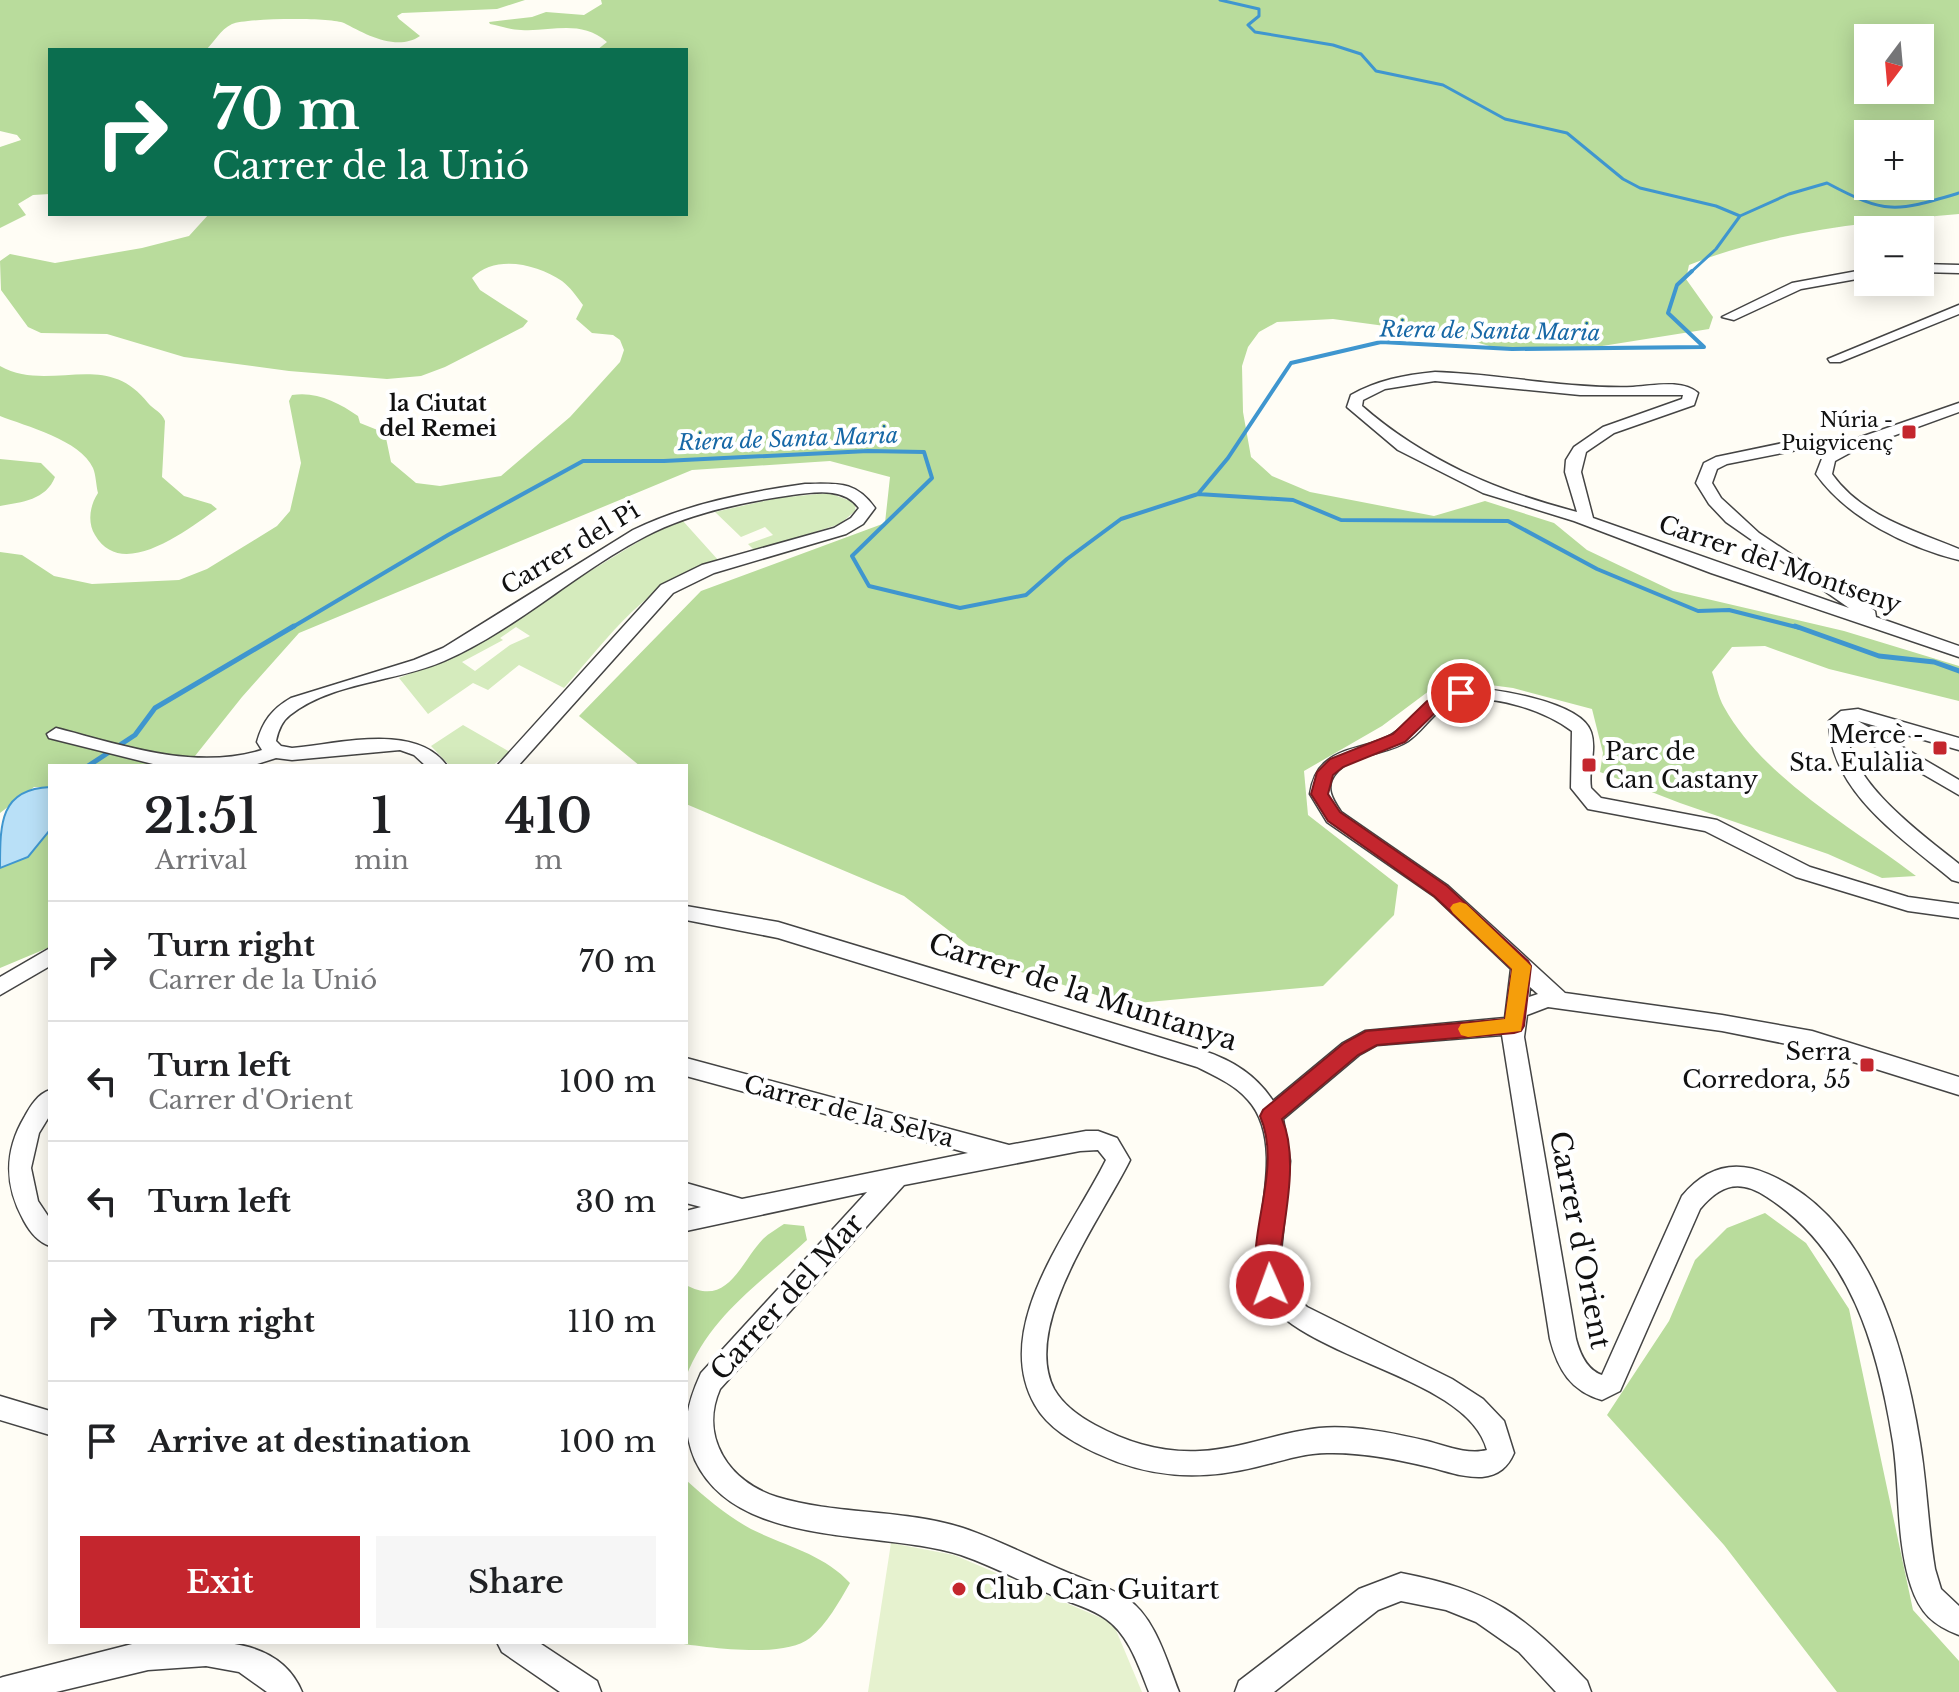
<!DOCTYPE html>
<html lang="en">
<head>
<meta charset="utf-8">
<style>
  body { margin:0; font-family:"Libre Baskerville",serif; background:#f6f6f6; color:#202124; height:100vh; display:flex; flex-direction:column; font-size:30px; white-space:nowrap }
  * { box-sizing:border-box; margin:0 }
  p { font-size:26px; color:#757577 }
  .icon { flex:none; width:44px; height:44px; fill:none; stroke:currentColor; stroke-width:2; stroke-linecap:round; stroke-linejoin:round }
  .map { position:relative; flex:1; overflow:hidden }
  .drawer { position:absolute; left:48px; top:764px; width:640px; height:880px; display:flex; flex-direction:column; background:#fff; border-radius:0px; box-shadow:0 4px 20px #0003 }
  .drawer>* { flex:none }
  .guide { position:absolute; left:48px; top:48px; width:640px; height:168px; border-radius:0px; box-shadow:0 4px 20px #0003; background:#0b6e4f; color:#fff; overflow:hidden }
  .needle { width:52px; rotate:196deg }
  .buttons { position:absolute; left:1854px; top:24px; display:grid; gap:16px }
  .buttons a { display:grid; place-items:center; width:80px; height:80px; border-radius:0px; background:#fff; box-shadow:0 4px 20px #0003; font-size:40px }
  .pin { position:absolute; display:grid; place-items:center; width:68px; height:68px; color:#fff; margin:-34px; border:4px solid #fff; border-radius:50%; box-shadow:0 2px 8px #0007 }
  .me { position:absolute; width:88px; margin:-44px; rotate:358deg; stroke-linejoin:round; filter:drop-shadow(0 0 6px #0008) }
  .turn { display:flex; align-items:center; gap:28px; height:168px; padding:0 32px; font-size:36px }
  .turn .icon { width:104px; height:104px; stroke-width:2.5 }
  .turn b { display:block; font-size:56px; line-height:68px }
  .eta { display:flex; justify-content:space-evenly; align-items:center; height:136px; text-align:center }
  .eta b { font-size:48px; font-weight:600; line-height:56px }
  .cta { display:flex; gap:16px; margin-top:auto; padding:16px 32px }
  .cta a { flex:1; height:92px; border-radius:0px; background:#c4262e; color:#fff; font-size:32px; font-weight:600; line-height:92px; text-align:center }
  .cta a+a { background:#f6f6f6; color:#202124 }
  ul { padding:0; list-style:none }
  li { display:flex; align-items:center; gap:24px; height:120px; padding:0 32px; border-top:2px solid #e0e0e0 }
  li div { flex:1 }
  li b { display:block; font-size:30px }
  li em { font-style:normal }
  .map>svg:first-child { display:block }
  .green { fill:#d5ebbd; fill-rule:evenodd }
  .forest { fill:#b9dc9c; fill-rule:evenodd }
  .pitch { fill:#e6f2cf }
  .water { fill:#b9e0f7; stroke:#3f96cf; stroke-width:2 }
  .lines { fill:none; stroke-linecap:round; stroke-linejoin:round }
  .stream-far2 { stroke:#3f96cf; stroke-width:3 }
  .stream-far1 { stroke:#3f96cf; stroke-width:4 }
  .stream { stroke:#3f96cf; stroke-width:5 }
  .minor-casing { stroke:#444; stroke-width:3 }
  .minor { fill:#fff; fill-rule:evenodd }
  .route { fill:#c4262e; stroke:#7f191e; stroke-width:2 }
  .slow { fill:#f59e0b }
  .poi-dot { fill:#c4262e; stroke:#fff; stroke-width:3 }
  .labels { text-anchor:middle; dominant-baseline:central; stroke-width:8; stroke-linejoin:round; paint-order:stroke }
  .far-poi-label { font-size:20px; fill:#111; stroke:#fff; text-anchor:end }
  .far-water-label { font-size:22px; font-style:italic; fill:#1768a6; stroke:#fff }
  .far-neighbourhood-label { font-size:22px; font-weight:bold; fill:#111; stroke:#fff }
  .street-label { font-size:24px; fill:#111; stroke:#fff }
  .poi-label { font-size:24px; fill:#111; stroke:#fff; text-anchor:end }
  .near-street-label { font-size:28px; fill:#111; stroke:#fff }
  .near-poi-label { font-size:28px; fill:#111; stroke:#fff; text-anchor:start }
</style>
</head>
<body>
<div class="map">
<svg width="1959" height="1692" viewBox="0 0 1959 1692">
  <rect width="100%" height="100%" fill="#fffdf5"/>
  <path class="green" d="M829,493L856,503L855,511L840,524L755,551L748,544L773,535L765,527L741,537L715,512L777,498Z
    M683,521L719,561C647,580 611,635 564,688L519,665L488,690L473,683L428,714L399,678L448,658L651,534ZM516,627L530,636L510,645L475,671L462,662L503,640L500,638Z
    M463,725L510,752L492,766H450L431,746Z"/>
  <path class="forest" d="M0,0H525L497,9L402,13L397,16L399,19L420,36C397,52 365,34 344,23C331,17 246,18 232,24C220,30 215,41 206,50H50V194L33,195L18,204L26,215L0,228V147L21,140L17,135L0,131Z
    M601,0H1959V214C1868,222 1774,231 1689,265L1686,279L1713,317L1709,329L1577,350L1496,348L1452,335L1333,319L1277,322L1259,332L1248,347L1242,366L1243,412L1251,457L1272,476L1310,492L1434,516L1485,501L1554,523L1587,550L1673,591L1844,631L1959,666V701L1829,669L1765,646L1732,647L1712,672C1716,683 1718,697 1724,707C1764,779 1852,827 1916,876L1882,878L1828,854L1680,803L1600,772L1603,753L1592,709L1513,688L1445,679L1382,726L1304,771L1308,815L1398,885L1394,915L1323,986L1126,1004L991,963L904,896L686,804V766H640L579,716L701,591L885,523L890,477L830,461L692,470L299,633L242,697L187,766H50V787H34L0,813V552L22,555L54,576L92,584L179,580L207,569L277,526L290,511L301,463L289,401L292,395C316,391 338,402 358,416L360,423L380,431L386,438L391,462L416,483L440,486L501,476L570,417L620,362L624,350L620,340L613,335L592,333L576,319L583,305C577,297 570,287 562,281C537,264 495,254 472,278L480,290L528,321L523,327L445,367L421,376L387,379L289,371L184,357L107,334L41,333L28,327L1,290L0,261L10,254L55,263L142,248L189,236L209,214H686V50H597L607,42C580,19 552,32 521,30C511,30 500,26 490,24L489,22L532,17L546,12L584,15L602,4ZM1868,38H1920V90H1868ZM1868,134H1920V186H1868Z
    M0,366C50,394 106,348 148,403C154,410 162,412 165,421L162,477L184,496L211,504L217,509C188,529 122,582 95,535C87,522 90,505 98,493C96,485 96,475 93,468C81,440 25,426 0,416Z
    M0,459L41,463L55,477C46,500 22,502 0,506Z
    M50,830V947L0,968V868L28,857Z
    M1765,1213L1806,1243L1849,1309L1913,1610L1959,1661V1692H1837L1724,1545L1607,1415L1669,1321L1695,1260L1727,1228Z
    M784,1224L804,1226L807,1240C761,1283 710,1315 686,1377V1285C728,1308 740,1263 763,1239C769,1233 777,1229 784,1224Z
    M686,1480C706,1498 727,1516 751,1529C785,1546 824,1554 850,1583C839,1602 827,1624 810,1638C783,1660 701,1646 668,1642H686Z"/>
  <path class="pitch" d="M891,1543L954,1555L1113,1623L1142,1692H868Z"/>
  <path class="water" d="M50,787V830L28,857L0,868C0,823 0,789 50,787Z"/>
  <g class="lines">
    <path class="stream-far2" d="M1220,0L1259,9V16L1248,25L1255,32L1333,45L1361,54L1376,71L1443,85L1505,119L1567,133L1623,179L1640,188L1716,206L1740,216
      M1690,273L1716,249L1740,216L1789,194L1827,183C1887,215 1895,212 1959,193"/>
    <path class="stream-far1" d="M1198,494L1293,500L1341,520L1508,521L1597,569L1698,611L1729,610L1800,628
      M291,628L448,535L583,461H664L868,451L924,452L932,478L852,556L869,586L960,608L1026,595L1067,559L1121,519L1198,494L1228,458L1291,363L1381,342L1512,349L1704,347L1668,313L1677,285L1692,271"/>
    <path class="stream" d="M1795,626L1879,656L1934,662L1959,671
      M88,766L135,735L155,708L294,626"/>
    <g class="minor-casing">
      <path id="minor" d="M1920,264L1959,265V273L1920,272Z
        M1868,269V277L1801,289L1734,320L1722,317L1792,283Z
        M1959,305V314L1840,362H1830L1828,359Z
        M1435,372C1501,374 1566,389 1633,387C1653,386 1682,379 1698,393L1694,405L1614,433L1586,452L1581,472L1593,518L1849,608L1726,522L1709,504L1696,483L1704,463L1716,457L1807,438H1858L1959,403V412L1857,449L1835,461L1832,474C1862,516 1913,530 1959,549V560C1907,547 1847,518 1816,474L1823,456L1838,448H1807L1727,464L1717,469L1712,483L1721,498L1759,533L1857,598L1875,611L1876,617L1959,646V657L1711,573L1574,521L1483,493L1398,450L1347,407L1351,395C1378,380 1404,375 1435,372ZM1435,381L1580,395H1683L1682,399L1603,427L1574,447L1566,460L1565,472L1577,512C1497,491 1425,461 1362,406L1363,400L1385,389Z
        M805,484C837,484 855,480 875,508L863,524L846,534L714,573L673,593L518,766H497L661,585L702,565L834,528L851,518L859,508C844,487 815,492 792,495C743,502 690,513 646,536C576,572 517,629 444,661C396,682 332,682 290,715C282,721 278,731 276,741L281,746L292,748C339,744 416,722 447,766H426L414,755L400,750L292,760L276,758L251,766H161L49,738L47,734L56,728C122,745 194,771 262,750L257,742C263,721 272,709 291,698L414,660L443,648L633,530C687,504 747,492 805,484Z
        M1458,688C1486,686 1582,701 1591,732C1597,750 1588,769 1591,788L1601,798L1717,820L1810,867L1908,897L1959,904V918L1908,911L1796,877L1705,831L1588,809L1571,788L1572,731C1544,710 1496,695 1461,700C1438,703 1426,729 1408,741C1387,755 1353,753 1336,773C1324,787 1333,800 1341,812L1448,886L1565,993L1722,1015L1812,1031L1959,1077V1095L1812,1049L1722,1031L1548,1007L1527,1015L1524,1037L1576,1339C1580,1354 1587,1370 1602,1375L1682,1196C1705,1168 1734,1159 1768,1174C1869,1217 1904,1344 1920,1443C1927,1485 1928,1527 1935,1569L1941,1589L1959,1606V1635C1933,1625 1920,1613 1911,1586C1896,1541 1900,1489 1893,1442C1878,1348 1851,1251 1767,1197C1740,1179 1721,1184 1700,1209L1620,1391L1602,1400C1571,1391 1558,1370 1550,1339L1502,1035L1377,1045L1359,1055L1283,1119L1290,1161L1280,1261L1283,1286L1307,1307L1452,1379L1483,1399L1504,1421L1514,1453C1508,1467 1499,1475 1482,1477C1464,1478 1446,1471 1429,1467C1396,1459 1361,1452 1327,1453C1303,1453 1279,1462 1256,1467C1199,1481 1149,1478 1096,1453C1073,1442 1048,1428 1035,1405C990,1326 1072,1229 1106,1160L1098,1150L1080,1151L904,1185L720,1389C699,1437 729,1482 777,1497C836,1515 905,1509 963,1528C998,1540 1031,1557 1064,1571C1084,1580 1108,1586 1126,1598C1155,1616 1167,1662 1179,1692H1149C1139,1667 1129,1635 1106,1619C1093,1609 1072,1603 1056,1597C1025,1583 993,1566 961,1555C881,1529 737,1550 695,1460C681,1427 687,1404 701,1373L867,1192L686,1231V1211L701,1207L686,1203V1183L742,1199L968,1153L686,1076V1058L1009,1145L1086,1131H1098L1117,1138L1130,1160C1102,1217 1021,1325 1054,1389C1063,1405 1080,1417 1095,1425C1128,1443 1162,1453 1200,1451C1241,1449 1279,1432 1319,1428C1354,1425 1393,1433 1427,1441C1446,1446 1468,1455 1487,1450C1465,1366 1259,1358 1255,1268C1257,1219 1285,1141 1248,1100C1234,1084 1215,1076 1197,1067L778,938L686,920V906L778,922L1204,1051C1232,1060 1257,1076 1273,1101L1343,1043L1365,1031L1505,1018L1511,969L1434,896L1327,822L1310,794C1312,781 1316,769 1327,761C1345,746 1371,747 1391,735C1418,719 1425,697 1458,688ZM1530,987L1538,994L1529,997Z
        M1858,709L1959,738V750L1858,721L1959,780V795L1847,730C1848,782 1922,834 1959,864V882L1952,880C1903,839 1829,791 1829,721L1841,711Z
        M50,948V966L0,995V977Z
        M50,1090V1115L39,1133L31,1168L38,1201L50,1219V1246C38,1242 30,1232 24,1221C4,1185 4,1151 25,1116C31,1105 38,1094 50,1090Z
        M0,1396L50,1411V1435L0,1420Z
        M1401,1573C1494,1591 1522,1614 1587,1681L1591,1692H1556L1519,1652L1476,1622L1446,1610L1401,1601L1378,1610L1274,1692H1235L1239,1681L1359,1589Z
        M140,1642C194,1642 276,1629 302,1692H267L239,1672L206,1666L148,1670L56,1692H0V1678L3,1677Z
        M497,1642H538L597,1681L601,1692H560L502,1652Z"/>
    </g>
    <use href="#minor" class="minor"/>
  </g>
  <path class="route" d="M1461,688L1469,693L1467,697L1439,709L1405,742L1343,767L1333,775L1328,794L1340,812L1447,886L1528,961L1531,966L1524,1026L1521,1031L1514,1033L1377,1045L1358,1055L1282,1119C1300,1159 1283,1225 1278,1269L1281,1285L1278,1292L1270,1295L1262,1292C1239,1245 1285,1174 1260,1116L1263,1110L1344,1043L1366,1031L1505,1019L1512,969L1434,896L1328,821L1311,794L1317,772L1330,759L1393,734L1427,701Z"/>
  <path class="slow" d="M1460,902L1466,904L1531,966L1521,1031L1468,1037L1461,1035L1458,1029L1461,1024L1505,1019L1512,969L1453,913L1450,908L1453,904Z"/>
  <g class="poi-dot">
    <rect x="1901" y="424" width="16" height="16" rx="4"/>
    <rect x="1932" y="740" width="16" height="16" rx="4"/>
    <rect x="1581" y="757" width="16" height="16" rx="4"/>
    <rect x="1859" y="1057" width="16" height="16" rx="4"/>
    <circle cx="959" cy="1589" r="8"/>
  </g>
  <g class="labels">
    <g class="far-poi-label">
      <text x="1893" y="420">Núria -<tspan x="1893" dy="23">Puigvicenç</tspan></text>
    </g>
    <g class="far-water-label">
      <text transform="translate(1490 331) rotate(1)">Riera de Santa Maria</text>
      <text transform="translate(788 439) rotate(-2)">Riera de Santa Maria</text>
    </g>
    <g class="far-neighbourhood-label">
      <text x="438" y="403">la Ciutat<tspan x="438" dy="25">del Remei</tspan></text>
    </g>
    <g class="street-label">
      <text transform="translate(570 548) rotate(-31)">Carrer del Pi</text>
      <text transform="translate(1780 564) rotate(19)">Carrer del Montseny</text>
      <text transform="translate(849 1111) rotate(15)">Carrer de la Selva</text>
    </g>
    <g class="poi-label">
      <text x="1924" y="734">Mercè -<tspan x="1924" dy="28">Sta. Eulàlia</tspan></text>
      <text x="1605" y="751" text-anchor="start">Parc de<tspan x="1605" dy="28">Can Castany</tspan></text>
      <text x="1851" y="1051">Serra<tspan x="1851" dy="28">Corredora, 55</tspan></text>
    </g>
    <g class="near-street-label">
      <text transform="translate(1083 992) rotate(18)">Carrer de la Muntanya</text>
      <text transform="translate(1580 1240) rotate(79)">Carrer d'Orient</text>
      <text transform="translate(787 1297) rotate(-48)">Carrer del Mar</text>
    </g>
    <g class="near-poi-label">
      <text x="975" y="1589">Club Can Guitart</text>
    </g>
  </g>
</svg>
<div class="buttons">
<a><svg class="needle" viewBox="-14 -14 28 28"><path d="M0-13l5 13h-10z" fill="#e53935"/><path d="M0 13l5-13h-10z" fill="#757577"/></svg></a>
<a>+</a>
<a>−</a>
</div>
<div class="pin" style="left:1461px;top:693px;background:#d93025"><svg class="icon" aria-label="arrive" viewBox="0 0 24 24"><path d="M6 21V4h12l-3 4 3 4H6"/></svg></div>
<svg class="me" style="left:1270px;top:1285px" viewBox="-20 -20 40 40"><circle r="17" fill="#c4262e" stroke="#fff" stroke-width="3"/><path d="M0-11L8 9 0 5-8 9z" fill="#fff"/></svg>
<div class="guide">
<div class="turn"><svg class="icon" aria-label="right" viewBox="0 0 24 24"><path d="M7 20v-9h11M14 6l5 5-5 5"/></svg><div><b>70 m</b>Carrer de la Unió</div></div>
</div>
<section class="drawer">
<div class="eta">
<div><b>21:51</b><p>Arrival</p></div>
<div><b>1</b><p>min</p></div>
<div><b>410</b><p>m</p></div>
</div>
<ul>
<li><svg class="icon" aria-label="right" viewBox="0 0 24 24"><path d="M7 20v-9h11M14 6l5 5-5 5"/></svg><div><b>Turn right</b><p>Carrer de la Unió</p></div><em>70 m</em></li>
<li><svg class="icon" aria-label="left" viewBox="0 0 24 24"><path d="M17 20v-9H6M10 6l-5 5 5 5"/></svg><div><b>Turn left</b><p>Carrer d'Orient</p></div><em>100 m</em></li>
<li><svg class="icon" aria-label="left" viewBox="0 0 24 24"><path d="M17 20v-9H6M10 6l-5 5 5 5"/></svg><div><b>Turn left</b></div><em>30 m</em></li>
<li><svg class="icon" aria-label="right" viewBox="0 0 24 24"><path d="M7 20v-9h11M14 6l5 5-5 5"/></svg><div><b>Turn right</b></div><em>110 m</em></li>
<li><svg class="icon" aria-label="arrive" viewBox="0 0 24 24"><path d="M6 21V4h12l-3 4 3 4H6"/></svg><div><b>Arrive at destination</b></div><em>100 m</em></li>
</ul>
<div class="cta"><a>Exit</a><a>Share</a></div>
</section>
</div>
</body>
</html>
